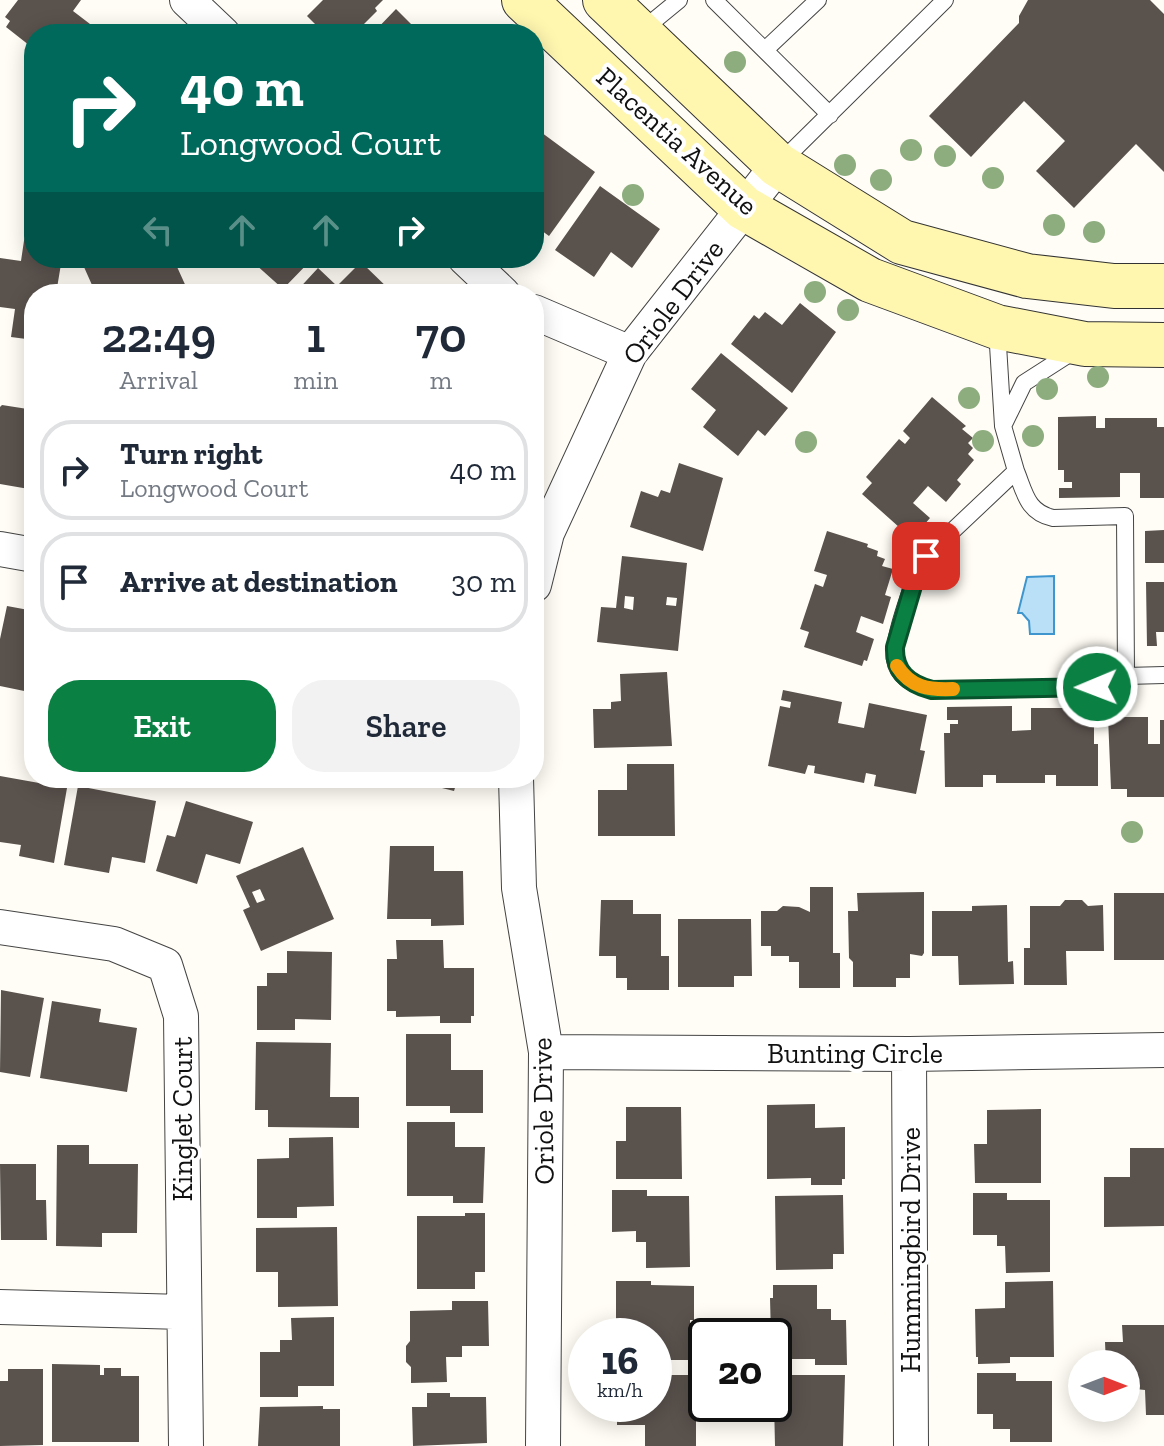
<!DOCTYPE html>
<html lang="en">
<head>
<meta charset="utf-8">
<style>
  body { margin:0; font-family:"Zilla Slab",serif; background:#f2f2f3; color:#1f2937; height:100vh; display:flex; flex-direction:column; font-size:30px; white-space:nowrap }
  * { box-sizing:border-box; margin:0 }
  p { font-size:26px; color:#747a83 }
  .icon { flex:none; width:44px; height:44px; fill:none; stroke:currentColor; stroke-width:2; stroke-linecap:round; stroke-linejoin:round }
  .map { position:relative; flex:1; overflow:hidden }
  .side { position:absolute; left:24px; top:284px; width:520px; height:504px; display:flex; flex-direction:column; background:#fff; border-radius:32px; box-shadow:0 4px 20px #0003 }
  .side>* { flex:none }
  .guide { position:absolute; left:24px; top:24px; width:520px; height:244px; border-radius:32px; box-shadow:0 4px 20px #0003; background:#00695c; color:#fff; overflow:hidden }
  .needle { width:52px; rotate:90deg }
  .fabs { position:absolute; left:1068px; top:1350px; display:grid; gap:16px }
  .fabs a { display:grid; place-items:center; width:72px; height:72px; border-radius:50%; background:#fff; box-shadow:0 4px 20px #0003; font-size:40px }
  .speed { position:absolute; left:568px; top:1318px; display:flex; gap:16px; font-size:40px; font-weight:700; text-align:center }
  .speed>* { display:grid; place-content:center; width:104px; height:104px; border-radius:50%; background:#fff; box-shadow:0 4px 20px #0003; line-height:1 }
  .speed small { font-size:20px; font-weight:400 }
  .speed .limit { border:4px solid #111; border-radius:12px; background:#fff; color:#111 }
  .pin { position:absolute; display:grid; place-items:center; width:68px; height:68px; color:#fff; margin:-34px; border-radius:16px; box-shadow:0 4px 12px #0006 }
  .me { position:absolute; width:88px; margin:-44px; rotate:269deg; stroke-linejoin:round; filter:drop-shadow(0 0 6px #0008) }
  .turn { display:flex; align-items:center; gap:28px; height:168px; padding:0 24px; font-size:36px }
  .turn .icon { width:104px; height:104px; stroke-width:2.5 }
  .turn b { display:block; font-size:56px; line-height:68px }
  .lanes { display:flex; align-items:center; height:76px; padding:0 24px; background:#0003; justify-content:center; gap:40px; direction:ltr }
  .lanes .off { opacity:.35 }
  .eta { display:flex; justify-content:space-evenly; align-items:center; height:136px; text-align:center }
  .eta b { font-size:48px; font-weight:600; line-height:56px }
  .button { display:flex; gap:16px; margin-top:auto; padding:16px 24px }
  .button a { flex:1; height:92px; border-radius:32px; background:#0b8043; color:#fff; font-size:32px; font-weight:600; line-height:92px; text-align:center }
  .button a+a { background:#f2f2f3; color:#1f2937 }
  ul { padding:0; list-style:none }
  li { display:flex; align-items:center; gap:24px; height:100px; margin:0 16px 12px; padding:0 8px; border:4px solid #e0e1e3; border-radius:32px }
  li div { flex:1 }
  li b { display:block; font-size:30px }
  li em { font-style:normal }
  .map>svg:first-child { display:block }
  .water { fill:#b9e0f7; stroke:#3f96cf; stroke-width:2 }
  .building { fill:#5a524d; fill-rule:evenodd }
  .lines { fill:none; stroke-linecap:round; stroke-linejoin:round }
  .lane-casing { stroke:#444; stroke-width:18 }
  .street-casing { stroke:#444; stroke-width:36 }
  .secondary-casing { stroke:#333; stroke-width:46 }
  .lane { stroke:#fff; stroke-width:16 }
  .street { stroke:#fff; stroke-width:34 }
  .secondary { stroke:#fff6b0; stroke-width:44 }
  .tree { fill:#8dad7f }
  .route-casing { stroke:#07532c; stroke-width:20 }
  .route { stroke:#0b8043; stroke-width:14 }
  .slow { stroke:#f59e0b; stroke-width:14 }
  .labels { text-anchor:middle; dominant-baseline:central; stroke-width:8; stroke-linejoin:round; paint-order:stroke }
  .street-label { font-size:28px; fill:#111; stroke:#fff }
</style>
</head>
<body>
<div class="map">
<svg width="1164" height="1446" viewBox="0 0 1164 1446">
  <rect width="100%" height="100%" fill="#fffdf5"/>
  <path class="water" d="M1054,576V634H1030L1029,621L1022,613H1018L1027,577Z"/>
  <path class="building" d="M18,0H81L73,11L90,24L83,34H34V49L6,27L10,21L5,17Z
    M323,0H383L375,8L377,11L354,34H325L307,16Z
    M1028,0H1150L1164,14V172L1136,144L1074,208L1036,171L1065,141L1024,101L971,157L929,116L1019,23V16Z
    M396,9L421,34H372Z
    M437,26L446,34H429Z
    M534,127L595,172L549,236L534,225Z
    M600,186L660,229L632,268L611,252L594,277L555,250Z
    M25,234L34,236V258H62L56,294H34V340L11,337L15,309L0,307V258L21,261Z
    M80,258H125L119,261L122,268L133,263L131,258H173L188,291L182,294H96Z
    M259,258H313L283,289L254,263Z
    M361,262L394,294H294L318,268L337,286Z
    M800,303L836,332L792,393L731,344L754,315L759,319L765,312L782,325Z
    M721,353L788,408L765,436L758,430L738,456L703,427L716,410L691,389Z
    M932,397L966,426L962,429L973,438L968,443L973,448L968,454L974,460L957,480L961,484L946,502L928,486L913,503L930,518L917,533L914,530L909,536L862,494L872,483L866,477L899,439L905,444L910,438L903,431Z
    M2,405L34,410V458L29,489L0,484V407Z
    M1096,416V428H1105V418H1157V427H1164V498H1140V473H1120V497L1059,498V488H1072V482H1064V470H1058V417Z
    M679,463L723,478L703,551L630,527L641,491L658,497L661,490L670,493Z
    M1164,530V563H1145V531Z
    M827,531L868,544L867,547L878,551L877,556L885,559L882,566L893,569L885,595L891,597L883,624L861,616L856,632L874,639L867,661L864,660L862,666L804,647L809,632L800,629L815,584L823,587L827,575L814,571Z
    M622,556L687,563L678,651L597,642L601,607L616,608ZM625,596L634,597L633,610L624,608ZM667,597L677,598L676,606L666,605Z
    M1146,582H1164V632H1156L1157,646H1147Z
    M7,606L34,611V693L0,686V639Z
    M667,672L672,746L594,748L593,709H611V702L621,701L620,674Z
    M783,690L842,702L838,723L864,728L869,703L927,715L920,750L925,751L916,794L874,786L876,775L866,773L864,783L814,773L815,766L808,765L805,774L768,766L780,706L790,708L791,702L781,700Z
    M1012,706V731L1031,730V708H1094V744H1098V786H1056V775H1045V783H996V775H983V787H945L944,733H950V724H958V720H947V707Z
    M1108,717H1148V744H1160V720H1164V797H1127V789H1111Z
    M627,764H674L675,836H598V790H627Z
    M0,776L67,788L54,863L19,856L21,845L0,842Z
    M402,778H458L454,791Z
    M78,786L156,801L145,863L112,857L109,873L64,865Z
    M186,801L253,822L240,864L206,854L197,884L156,871L167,835L175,837Z
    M390,846H434V871H463L464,925L431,926V919H387Z
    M303,847L334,919L261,951L243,910L250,907L236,876ZM260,889L265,900L257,903L252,892Z
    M810,887H833V953H840V988H799V962H789V956H771V946H761V911H777L783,906L799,907L810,912Z
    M924,892V953L922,956L910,954V978H896V987H853V962L849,958L848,911H858L857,893Z
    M1114,893H1164V960H1114Z
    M601,900H633V914H661V956H669V990H627V978H616V956H599Z
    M1065,900H1082L1088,906L1103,905L1104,951H1066L1067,985H1024V948H1030V906H1060Z
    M1007,905L1008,962L1013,961L1014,984L959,985L958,956H932V911H972V906Z
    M678,919H751L752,976H734V987H678Z
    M396,940H443L444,968H474V1016H471V1023H440V1016L396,1017V1011H387V959H397Z
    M287,951L332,952L331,1020L295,1019V1030H257V986H267V973H287Z
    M1,990L44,998L30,1077L0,1072Z
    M52,1001L101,1009L99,1022L137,1028L127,1092L40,1078Z
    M406,1034H451V1070H483V1113H450V1106H406Z
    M256,1042L331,1043L330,1097H359V1128L268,1127V1110H255Z
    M815,1104V1128L845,1127V1179H842V1185H811V1178L767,1179V1105Z
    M626,1107H681L682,1179H616V1141H626Z
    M1041,1109V1183H975L974,1144H987V1110Z
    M407,1122H455V1147H485L483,1203H453V1196H407Z
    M333,1137L334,1206L297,1207V1218H257V1159L289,1158V1138Z
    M57,1145H89V1164H138L137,1233H102V1247L56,1246Z
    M1130,1148H1164V1226L1104,1227V1177H1130Z
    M0,1164H36V1200H46L47,1240H1Z
    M612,1190H647V1196H689L690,1267L646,1268V1242H636V1231L612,1232Z
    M973,1193H1007V1200H1050V1272L1006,1273L1005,1246H997V1235H973Z
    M843,1195L844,1254H833V1269L776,1270L775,1196Z
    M465,1213H485V1272H475V1289H417V1216H465Z
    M337,1227L338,1306L278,1307V1272H256V1228Z
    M616,1281H651V1285L694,1286V1320H690V1360H654V1336H639V1322H616Z
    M1053,1281L1054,1357H1010V1363L978,1364V1357H976L975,1309L1005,1308V1282Z
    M773,1285H817V1309H831V1320H846L847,1365H815V1359H774V1336H771L770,1298H773Z
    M452,1301H488L489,1346H462V1357H446L447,1382L411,1383V1367L406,1362V1346L410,1341V1311L452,1310Z
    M334,1317V1386H298V1397H260V1352H280V1340H292L291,1318Z
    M1122,1325H1164V1415H1146L1145,1390L1126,1388V1364H1106L1105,1342H1123Z
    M52,1364L100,1365V1375H104V1368H121V1376H139V1442H52Z
    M8,1369H43V1445L0,1446V1381H8Z
    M977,1373H1016V1381H1052V1442H1010V1429H993V1414H977Z
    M654,1375H696V1446H645V1425H617V1404H654Z
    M777,1375H845L843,1446H775L774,1401H777Z
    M427,1393H450V1397H486L487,1443L413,1446L412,1407H427Z
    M323,1406V1409H340V1446H258L260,1407Z"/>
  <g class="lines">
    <g class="lane-casing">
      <path id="lane" d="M714,0L830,115
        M640,32L679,0
        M765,50L818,0
        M778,165L945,0
        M997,329L1003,426L1016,471L926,556C916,572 891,642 895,660C898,678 916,686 932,690L1097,687L1126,676L1164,675
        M1004,424L1024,383L1077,349
        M1016,471C1025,493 1027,512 1053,518L1125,516L1126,676"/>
    </g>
    <g class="street-casing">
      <path id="street" d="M187,0L223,34
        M465,258L503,294
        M534,312L630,353
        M0,549L34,555
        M534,585L547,533L630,353L778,165
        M516,778L519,888L546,1052L543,1446
        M0,927L114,944L165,965L181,1016L186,1446
        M546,1052L909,1054L1164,1050
        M909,1054L911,1446
        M0,1307L183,1312"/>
    </g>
    <g class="secondary-casing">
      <path id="secondary" d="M524,0L744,208L870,280L997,327L1085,344L1164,345
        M605,0L778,165L902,242L1027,276L1114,286H1164"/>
    </g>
    <use href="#lane" class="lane"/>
    <use href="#street" class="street"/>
    <use href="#secondary" class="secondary"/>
  </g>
  <g class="tree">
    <circle cx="735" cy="62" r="11"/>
    <circle cx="911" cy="150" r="11"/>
    <circle cx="945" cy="156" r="11"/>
    <circle cx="845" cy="165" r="11"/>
    <circle cx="993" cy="178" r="11"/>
    <circle cx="881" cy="180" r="11"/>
    <circle cx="633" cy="195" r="11"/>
    <circle cx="1054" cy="225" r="11"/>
    <circle cx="1094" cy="232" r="11"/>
    <circle cx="815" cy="292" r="11"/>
    <circle cx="848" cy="310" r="11"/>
    <circle cx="1098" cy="377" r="11"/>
    <circle cx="1047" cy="389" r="11"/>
    <circle cx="969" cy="398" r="11"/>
    <circle cx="1033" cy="436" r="11"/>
    <circle cx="983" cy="441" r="11"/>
    <circle cx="806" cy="442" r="11"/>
    <circle cx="1132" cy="832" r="11"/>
  </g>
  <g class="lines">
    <g class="route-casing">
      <path id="route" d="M926,556L918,569L895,647C894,672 909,684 932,690L1097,687"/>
    </g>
    <use href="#route" class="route"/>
    <path class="slow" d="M897,666C911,688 929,690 953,689"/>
  </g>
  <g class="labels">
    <g class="street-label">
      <text transform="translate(677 141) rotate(42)">Placentia Avenue</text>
      <text transform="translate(673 302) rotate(-53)">Oriole Drive</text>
      <text x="855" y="1053">Bunting Circle</text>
      <text transform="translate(543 1111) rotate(-91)">Oriole Drive</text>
      <text transform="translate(182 1119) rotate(-90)">Kinglet Court</text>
      <text transform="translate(910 1250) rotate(-90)">Hummingbird Drive</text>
    </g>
  </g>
</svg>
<div class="fabs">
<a><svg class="needle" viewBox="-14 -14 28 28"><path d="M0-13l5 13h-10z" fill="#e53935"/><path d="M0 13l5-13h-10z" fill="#747a83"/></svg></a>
</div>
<div class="speed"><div>16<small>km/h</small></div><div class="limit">20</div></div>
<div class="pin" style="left:926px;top:556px;background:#d93025"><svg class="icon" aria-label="arrive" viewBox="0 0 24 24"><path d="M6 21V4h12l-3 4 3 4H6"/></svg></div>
<svg class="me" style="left:1097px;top:687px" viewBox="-20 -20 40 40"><circle r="17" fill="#0b8043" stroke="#fff" stroke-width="3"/><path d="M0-11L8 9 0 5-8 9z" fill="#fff"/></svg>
<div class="guide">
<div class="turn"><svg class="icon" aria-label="right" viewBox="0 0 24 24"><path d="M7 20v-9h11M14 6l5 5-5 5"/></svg><div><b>40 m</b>Longwood Court</div></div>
<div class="lanes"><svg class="icon off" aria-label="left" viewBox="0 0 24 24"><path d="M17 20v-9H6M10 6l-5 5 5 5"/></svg><svg class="icon off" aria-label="ahead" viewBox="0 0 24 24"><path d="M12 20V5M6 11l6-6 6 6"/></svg><svg class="icon off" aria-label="ahead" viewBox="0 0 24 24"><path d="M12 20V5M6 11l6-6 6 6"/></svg><svg class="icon" aria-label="right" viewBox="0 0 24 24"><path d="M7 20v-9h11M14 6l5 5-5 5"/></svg></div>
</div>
<section class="side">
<div class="eta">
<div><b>22:49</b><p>Arrival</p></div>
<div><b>1</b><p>min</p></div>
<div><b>70</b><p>m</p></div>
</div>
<ul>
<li><svg class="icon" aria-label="right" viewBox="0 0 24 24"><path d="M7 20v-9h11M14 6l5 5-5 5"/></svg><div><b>Turn right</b><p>Longwood Court</p></div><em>40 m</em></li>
<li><svg class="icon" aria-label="arrive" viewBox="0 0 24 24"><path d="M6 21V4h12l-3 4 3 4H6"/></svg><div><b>Arrive at destination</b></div><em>30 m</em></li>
</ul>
<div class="button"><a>Exit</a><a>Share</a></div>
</section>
</div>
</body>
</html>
